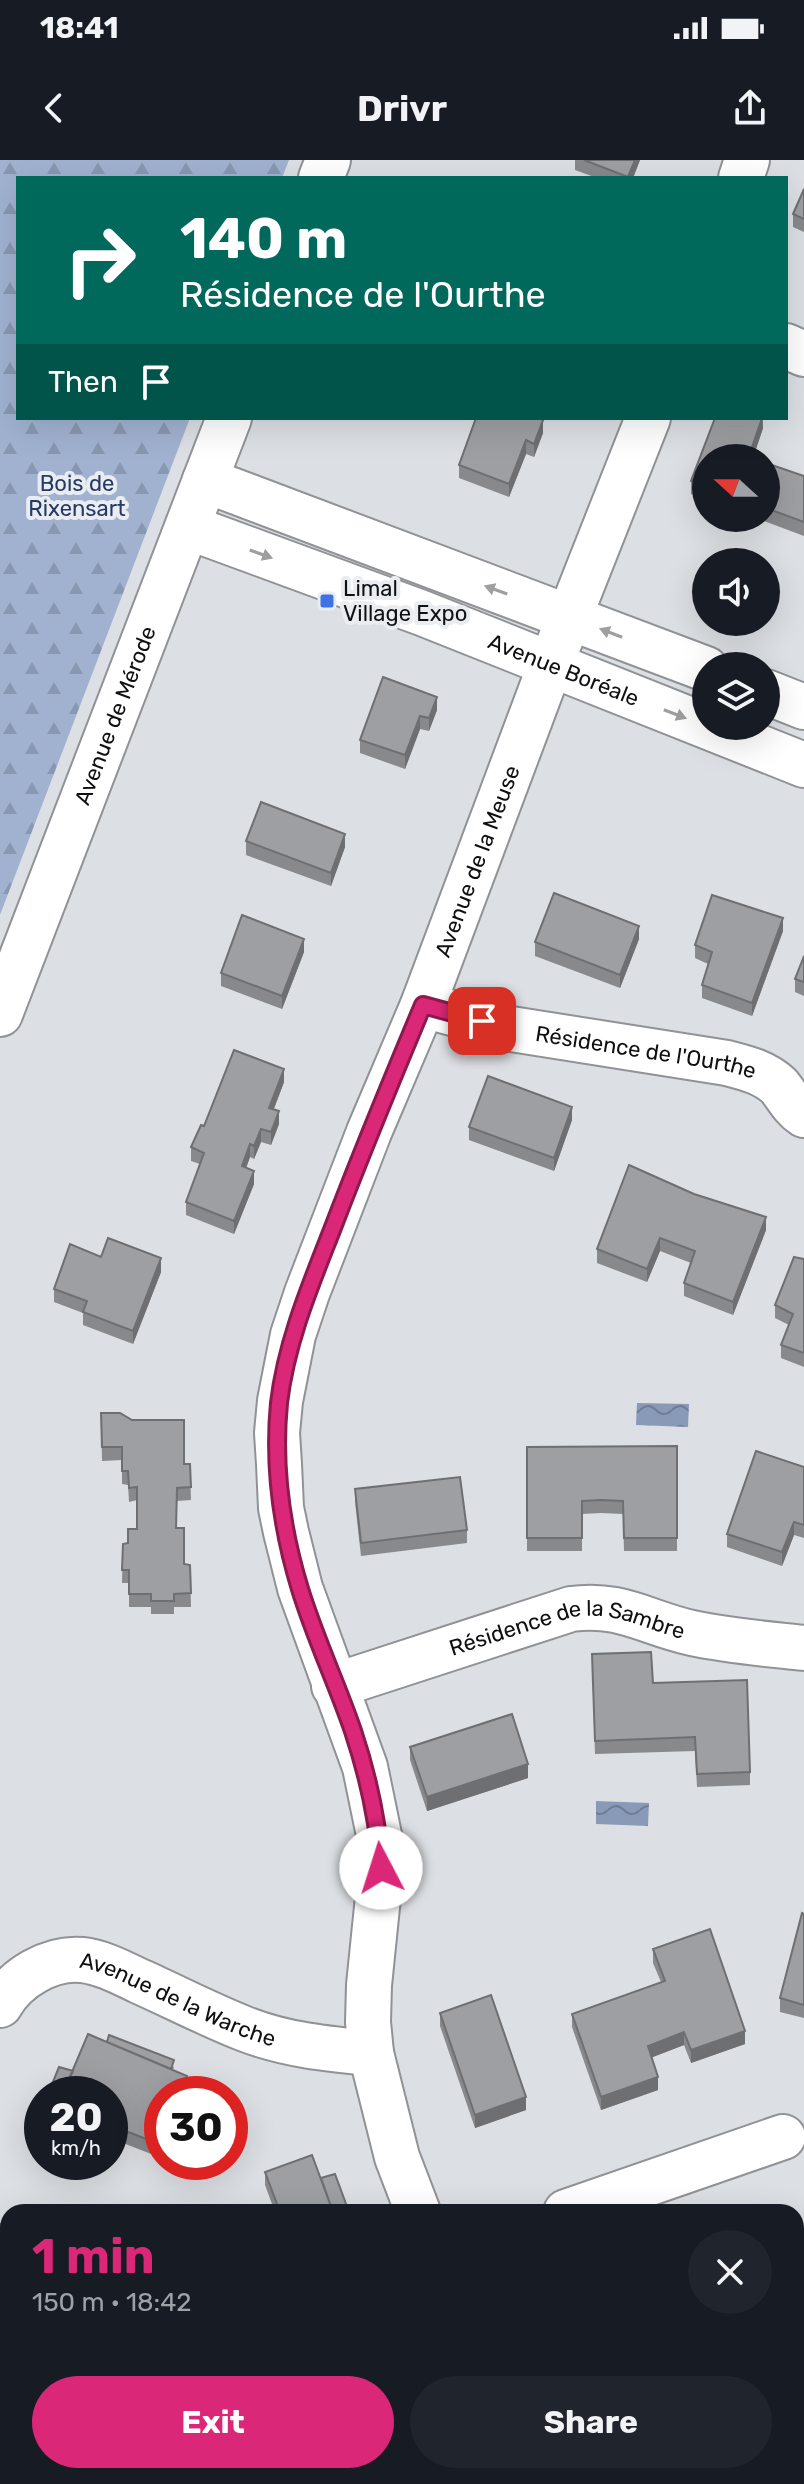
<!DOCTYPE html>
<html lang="en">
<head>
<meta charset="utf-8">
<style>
  body { margin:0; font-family:Rubik,sans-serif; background:#20242c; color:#f1f3f6; height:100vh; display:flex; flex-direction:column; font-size:30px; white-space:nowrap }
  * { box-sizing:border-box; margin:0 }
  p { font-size:26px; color:#9ea1a6 }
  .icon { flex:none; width:44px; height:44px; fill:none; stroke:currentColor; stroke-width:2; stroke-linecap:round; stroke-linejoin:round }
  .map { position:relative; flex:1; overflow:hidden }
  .drawer { position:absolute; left:0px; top:2044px; width:804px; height:280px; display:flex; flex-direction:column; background:#171b24; border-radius:24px 24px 0 0; box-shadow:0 8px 32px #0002 }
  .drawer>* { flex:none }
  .top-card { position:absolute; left:16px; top:16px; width:772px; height:244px; border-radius:0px; box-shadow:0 8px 32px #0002; background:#00695c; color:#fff; overflow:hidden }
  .needle { width:52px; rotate:291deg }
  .buttons { position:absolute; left:692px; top:284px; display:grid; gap:16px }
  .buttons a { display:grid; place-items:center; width:88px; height:88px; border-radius:50%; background:#171b24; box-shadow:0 8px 32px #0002; font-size:40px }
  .speed { position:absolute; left:24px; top:1916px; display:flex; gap:16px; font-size:40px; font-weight:700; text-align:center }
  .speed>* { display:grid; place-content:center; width:104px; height:104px; border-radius:50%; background:#171b24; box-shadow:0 8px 32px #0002; line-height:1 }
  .speed small { font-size:20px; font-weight:400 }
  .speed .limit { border:12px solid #d22; background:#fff; color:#111 }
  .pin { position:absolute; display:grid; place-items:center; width:68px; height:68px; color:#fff; margin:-34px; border-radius:16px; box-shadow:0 4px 12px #0006 }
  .me { position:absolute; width:88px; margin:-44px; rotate:355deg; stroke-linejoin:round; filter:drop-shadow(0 0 6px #0008) }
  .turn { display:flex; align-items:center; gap:28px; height:168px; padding:0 32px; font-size:36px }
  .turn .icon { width:104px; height:104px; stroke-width:2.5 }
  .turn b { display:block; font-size:56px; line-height:68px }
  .then { display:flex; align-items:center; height:76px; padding:0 32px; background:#0003; gap:16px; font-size:30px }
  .round { display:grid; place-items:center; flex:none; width:84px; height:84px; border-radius:42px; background:#20242c }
  .summary { display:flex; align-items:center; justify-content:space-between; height:136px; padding:0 32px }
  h1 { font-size:48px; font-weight:700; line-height:60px; color:#db2777 }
  .primary-button { display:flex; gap:16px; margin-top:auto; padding:16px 32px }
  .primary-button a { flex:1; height:92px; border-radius:48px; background:#db2777; color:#fff; font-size:32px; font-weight:700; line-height:92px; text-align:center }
  .primary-button a+a { background:#20242c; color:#f1f3f6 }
  .status { display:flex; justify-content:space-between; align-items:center; height:56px; padding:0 40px; background:#171b24; direction:ltr }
  .status svg { height:22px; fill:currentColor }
  header { display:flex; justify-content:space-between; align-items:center; height:104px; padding:0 32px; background:#171b24; font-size:36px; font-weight:700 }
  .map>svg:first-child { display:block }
  .forest { fill:url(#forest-firs) }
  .water { fill:url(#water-waves) }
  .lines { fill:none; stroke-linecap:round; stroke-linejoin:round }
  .minor-casing { stroke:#909296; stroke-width:48 }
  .tertiary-casing { stroke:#909296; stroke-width:48 }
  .minor { stroke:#fff; stroke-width:44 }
  .tertiary { stroke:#fff; stroke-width:44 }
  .wall { fill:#87898c }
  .shaded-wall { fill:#6e6f72 }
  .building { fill:#9d9fa3; stroke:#6e6f72; stroke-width:2 }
  .oneway { fill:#9f9fa0 }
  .route-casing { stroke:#8e194d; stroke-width:20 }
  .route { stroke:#db2777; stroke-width:14 }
  .poi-dot { fill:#3f73e4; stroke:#e9ecf0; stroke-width:3 }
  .labels { text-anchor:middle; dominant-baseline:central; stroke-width:8; stroke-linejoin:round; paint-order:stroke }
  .park-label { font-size:22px; fill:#243964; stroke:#e9ecf0 }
  .poi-label { font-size:22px; fill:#0f1011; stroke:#e9ecf0; text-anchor:start }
  .street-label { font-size:22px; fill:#0f1011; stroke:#e9ecf0 }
</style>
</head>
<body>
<div class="status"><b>18:41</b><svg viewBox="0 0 49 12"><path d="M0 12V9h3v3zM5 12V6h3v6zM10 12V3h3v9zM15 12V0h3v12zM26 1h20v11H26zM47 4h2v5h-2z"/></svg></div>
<header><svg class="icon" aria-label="back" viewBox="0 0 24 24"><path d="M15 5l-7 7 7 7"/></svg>Drivr<svg class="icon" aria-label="share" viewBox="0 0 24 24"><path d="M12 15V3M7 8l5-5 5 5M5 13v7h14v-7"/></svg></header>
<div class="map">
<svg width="804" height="2324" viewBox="0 0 804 2324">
  <defs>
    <pattern id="forest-firs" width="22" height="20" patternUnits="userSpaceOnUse" patternTransform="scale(2)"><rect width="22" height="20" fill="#a1b2d1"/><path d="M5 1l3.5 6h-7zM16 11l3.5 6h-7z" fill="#8998b2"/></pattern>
    <pattern id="water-waves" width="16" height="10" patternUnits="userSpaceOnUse" patternTransform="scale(2)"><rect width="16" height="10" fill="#899ab8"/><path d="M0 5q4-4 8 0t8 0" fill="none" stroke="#6e7c94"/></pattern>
  </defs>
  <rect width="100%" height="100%" fill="#dcdfe3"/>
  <path class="forest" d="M0,0H289L282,18H18V258H190L0,755Z"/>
  <path class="water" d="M637,1243L689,1244L688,1267L636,1265Z
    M596,1641L649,1643L648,1666L596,1664Z"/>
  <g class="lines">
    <g class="minor-casing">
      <g id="minor">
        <path d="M741,18L747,0"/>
        <path d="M786,186L804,194"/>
        <path d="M205,320L706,509"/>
        <path id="s1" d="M188,367L422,453L804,605"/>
        <path d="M766,532L804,547"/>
        <path id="s2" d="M423,845L511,869L727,903C746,908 764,912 779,926C787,936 793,948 804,955"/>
        <path id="s3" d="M334,1526L571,1449C621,1442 646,1463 692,1473C729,1481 767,1484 804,1488"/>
        <path id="s4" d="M0,1845C15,1818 50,1797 82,1800C102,1802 122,1813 139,1821C175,1837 209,1855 245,1869C286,1885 328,1889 371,1893"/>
        <path id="s5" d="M418,2052L397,1997L371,1893L368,1862L369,1825L381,1708L379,1675L365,1607L300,1428L286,1372L281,1348L279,1304L277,1273L280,1241L293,1175L307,1133L369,972L423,845L550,506L648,258"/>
        <path d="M566,2052L783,1977"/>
        <path d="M507,2316L509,2324"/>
      </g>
    </g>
    <g class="tertiary-casing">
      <g id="tertiary">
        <path d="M321,18L328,0"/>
        <path id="s6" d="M0,854L229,258"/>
      </g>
    </g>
    <use href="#minor" class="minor"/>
    <use href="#tertiary" class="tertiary"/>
  </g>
  <path class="wall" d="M575,0H640L633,18H597L575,10Z
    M804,29V72L793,67V54Z
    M715,258H763V268L753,298H754H706V339L691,334V321Z
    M543,273L534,297L526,294L509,337L459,318V305Z
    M766,303L804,316V376L756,358H766Z
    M383,517L437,550L429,571L420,569L405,609L360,593V580Z
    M246,681L345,687L331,726L246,695Z
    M783,771L752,856L702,838V825L708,804L695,798V785Z
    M639,779L620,828L535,796V782Z
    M304,792L282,849L221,826V813Z
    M804,796V836L795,832V819Z
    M284,922L274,949L279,964L271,985L261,982L254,999L250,997L246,1008L254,1024L234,1074L186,1055V1042L200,1004L191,1001V987L204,966Z
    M572,960L554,1011L469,980V967Z
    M629,1005L766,1070L733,1155L684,1136V1123L691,1103L660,1091L647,1122L597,1103V1089Z
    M101,1097L161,1112L133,1184L83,1165V1153L54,1142V1129Z
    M804,1099V1207L781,1198V1185L789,1165L775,1158V1145Z
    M101,1253L184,1304H190L191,1340L177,1341V1368L184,1404L190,1405L191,1447H174V1454H151V1447H129V1423H122L123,1384L128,1383L137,1369V1340L129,1342L128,1325L122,1324V1300L102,1301Z
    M677,1286V1391H624L623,1354L601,1353L582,1354V1391H527V1287Z
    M804,1307V1378L794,1375L782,1406L727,1387V1374Z
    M355,1329L467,1370V1383L361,1396L355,1342Z
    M592,1507L653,1523L750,1612V1625L697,1627L695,1591L595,1594Z
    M410,1587L528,1618L427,1651L410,1600Z
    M804,1754V1858L780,1852V1838Z
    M653,1789L745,1884L691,1903L684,1885L652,1897L658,1930L601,1950L572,1867V1854L661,1822L653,1803Z
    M440,1853L526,1950L475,1968L440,1866Z
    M107,1882L174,1907L173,1910L187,1929L185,1934H162V1989L159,1997L110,1978V1963L112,1958L110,1957V1934H48L73,1911Z
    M265,2012L321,2018L349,2052H275L265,2025Z
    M8,2057V2177L0,2174V2064L5,2066Z"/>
  <path class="shaded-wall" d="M635,0H640L633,18H628Z
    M762,258L763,268L753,298L749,296Z
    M543,260V273L534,297V284Z
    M526,280V294L509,337V324Z
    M437,537V550L429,571V558Z
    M420,556V569L405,609V595Z
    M345,674V687L331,726V713Z
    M783,758V771L752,856V843Z
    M639,766V779L620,828V815Z
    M304,779V792L282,849V836Z
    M284,909V922L269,961V948Z
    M572,947V960L554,1011V998Z
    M279,951V964L271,985V972Z
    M261,969V982L254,999V986Z
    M250,984V997L242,1019V1006Z
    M254,1011V1024L234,1074V1061Z
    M766,1057V1070L733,1155V1142Z
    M660,1078V1091L647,1122V1109Z
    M161,1098V1112L133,1184V1171Z
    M794,1362V1375L782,1406V1392Z
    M528,1604V1618L427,1651V1637Z
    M745,1871V1884L691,1903V1890Z
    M684,1872V1885L648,1899V1886Z
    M187,1916V1929L185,1934H180Z
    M658,1917V1930L601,1950V1937Z
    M526,1937V1950L475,1968V1955Z
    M162,1976V1989L159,1997V1984Z
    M804,2166V2179L796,2182V2169Z"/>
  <path class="building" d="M584,0H635L628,17Z
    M804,29V59L793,54Z
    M476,258H539L543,260L534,284L526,280L509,324L459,305Z
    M715,258H762L749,296L754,298H706V326L691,321Z
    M766,303L804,316V362L766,348Z
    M383,517L437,537L429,558L420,556L405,595L360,580Z
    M261,642L345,674L331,713L246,681Z
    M554,733L639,766L620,815L535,782Z
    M712,735L783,758L752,843L702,825L712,792L695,785Z
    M242,755L304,779L282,836L221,813Z
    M804,796V822L795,819Z
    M234,890L284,909L269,948L279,951L271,972L261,969L254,986L250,984L242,1006L254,1011L234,1061L186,1042L204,993L191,987L201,965L204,966Z
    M488,916L572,947L554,998L469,967Z
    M629,1005L694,1034L766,1057L733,1142L684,1123L695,1091L660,1078L647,1109L597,1089Z
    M108,1078L161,1098L133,1171L83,1152L87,1141L54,1129L70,1084L101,1097Z
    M794,1097L804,1099V1193L781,1185L793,1154L775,1145Z
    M101,1253H120L132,1260H184V1304H190L191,1327L177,1328L176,1368H184V1404L190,1405L191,1433L174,1434V1441H151V1434H129V1410H122L123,1384L128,1383V1369H137V1327L129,1328L128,1311H122V1287H102Z
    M677,1286V1378H624L623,1341L601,1340L582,1341V1378H527V1287Z
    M756,1291L804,1307V1365L794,1362L782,1392L727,1374Z
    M460,1317L467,1370L361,1383L355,1329Z
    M651,1492L653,1523L747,1520L750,1612L697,1614L695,1577L595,1581L592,1494Z
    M512,1554L528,1604L427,1637L410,1587Z
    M802,1753L804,1754V1845L780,1838Z
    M710,1769L745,1871L691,1890L684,1872L648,1886L658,1917L601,1937L572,1854L665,1821L653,1789Z
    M491,1835L526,1937L475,1955L440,1853Z
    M88,1874L187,1916L180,1934H162V1976L159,1984L110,1965L117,1947L110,1944V1934H85L66,1926Z
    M109,1875L174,1900L171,1909L107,1882Z
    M59,1907L73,1911L66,1926V1933L69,1934H48Z
    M312,1995L333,2052H280L265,2012Z
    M335,2014L349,2052H333L321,2018Z
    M8,2057V2164L0,2161V2064L5,2066Z
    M800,2069L804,2081V2166L796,2169V2071Z
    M804,2303V2324H763L761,2320L770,2316H796V2306Z
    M185,2316H224L226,2324H159Z
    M297,2316H391L394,2324H300Z"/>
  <defs><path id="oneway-solid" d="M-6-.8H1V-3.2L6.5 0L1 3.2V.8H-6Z" transform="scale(2)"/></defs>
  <g class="oneway">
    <use href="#oneway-solid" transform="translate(261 394) rotate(20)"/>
    <use href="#oneway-solid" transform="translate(496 430) rotate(-160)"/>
    <use href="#oneway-solid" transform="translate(611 473) rotate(-159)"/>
    <use href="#oneway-solid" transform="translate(675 554) rotate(21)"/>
  </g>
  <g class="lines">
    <g class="route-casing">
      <path id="route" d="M381,1708C378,1661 368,1616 353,1571C337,1524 315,1478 300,1429C282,1370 273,1305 279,1243C286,1183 310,1126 332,1070C361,994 392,919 423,845L482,861"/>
    </g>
    <use href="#route" class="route"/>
  </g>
  <rect class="poi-dot" x="319" y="433" width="16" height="16" rx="4"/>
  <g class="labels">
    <g class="park-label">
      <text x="77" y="323">Bois de<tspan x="77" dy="25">Rixensart</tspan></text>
    </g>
    <g class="poi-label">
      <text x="343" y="428">Limal<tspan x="343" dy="25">Village Expo</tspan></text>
    </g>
    <g class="street-label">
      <text stroke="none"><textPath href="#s1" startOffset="402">Avenue Boréale</textPath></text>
      <text stroke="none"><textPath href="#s6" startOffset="320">Avenue de Mérode</textPath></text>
      <text stroke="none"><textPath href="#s5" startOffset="1410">Avenue de la Meuse</textPath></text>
      <text stroke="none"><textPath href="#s2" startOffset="228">Résidence de l'Ourthe</textPath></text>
      <text stroke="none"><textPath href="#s3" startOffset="244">Résidence de la Sambre</textPath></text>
      <text stroke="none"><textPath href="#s4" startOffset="202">Avenue de la Warche</textPath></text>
    </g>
  </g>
</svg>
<div class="buttons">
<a><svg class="needle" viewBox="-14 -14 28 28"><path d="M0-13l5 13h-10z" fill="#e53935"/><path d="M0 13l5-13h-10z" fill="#9ea1a6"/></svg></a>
<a><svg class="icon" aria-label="sound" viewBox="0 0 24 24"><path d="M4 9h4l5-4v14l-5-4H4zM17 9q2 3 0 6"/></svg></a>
<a><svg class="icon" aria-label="layers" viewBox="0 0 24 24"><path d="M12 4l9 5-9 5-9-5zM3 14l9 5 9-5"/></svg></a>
</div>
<div class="speed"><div>20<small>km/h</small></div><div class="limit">30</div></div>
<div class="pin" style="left:482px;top:861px;background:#d93025"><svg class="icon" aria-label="arrive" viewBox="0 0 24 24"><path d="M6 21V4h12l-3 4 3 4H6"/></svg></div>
<svg class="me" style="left:381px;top:1708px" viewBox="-20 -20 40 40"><circle r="19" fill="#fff"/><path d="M0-13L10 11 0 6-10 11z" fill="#db2777"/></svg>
<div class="top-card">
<div class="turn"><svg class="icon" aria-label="right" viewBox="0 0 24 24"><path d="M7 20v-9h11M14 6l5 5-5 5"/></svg><div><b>140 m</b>Résidence de l'Ourthe</div></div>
<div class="then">Then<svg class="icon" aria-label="arrive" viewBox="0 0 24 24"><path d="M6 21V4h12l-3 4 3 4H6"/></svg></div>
</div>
<section class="drawer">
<div class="summary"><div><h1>1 min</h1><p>150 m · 18:42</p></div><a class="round"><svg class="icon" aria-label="close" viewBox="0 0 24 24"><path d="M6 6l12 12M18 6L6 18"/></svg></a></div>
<div class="primary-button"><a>Exit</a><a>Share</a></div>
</section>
</div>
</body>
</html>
